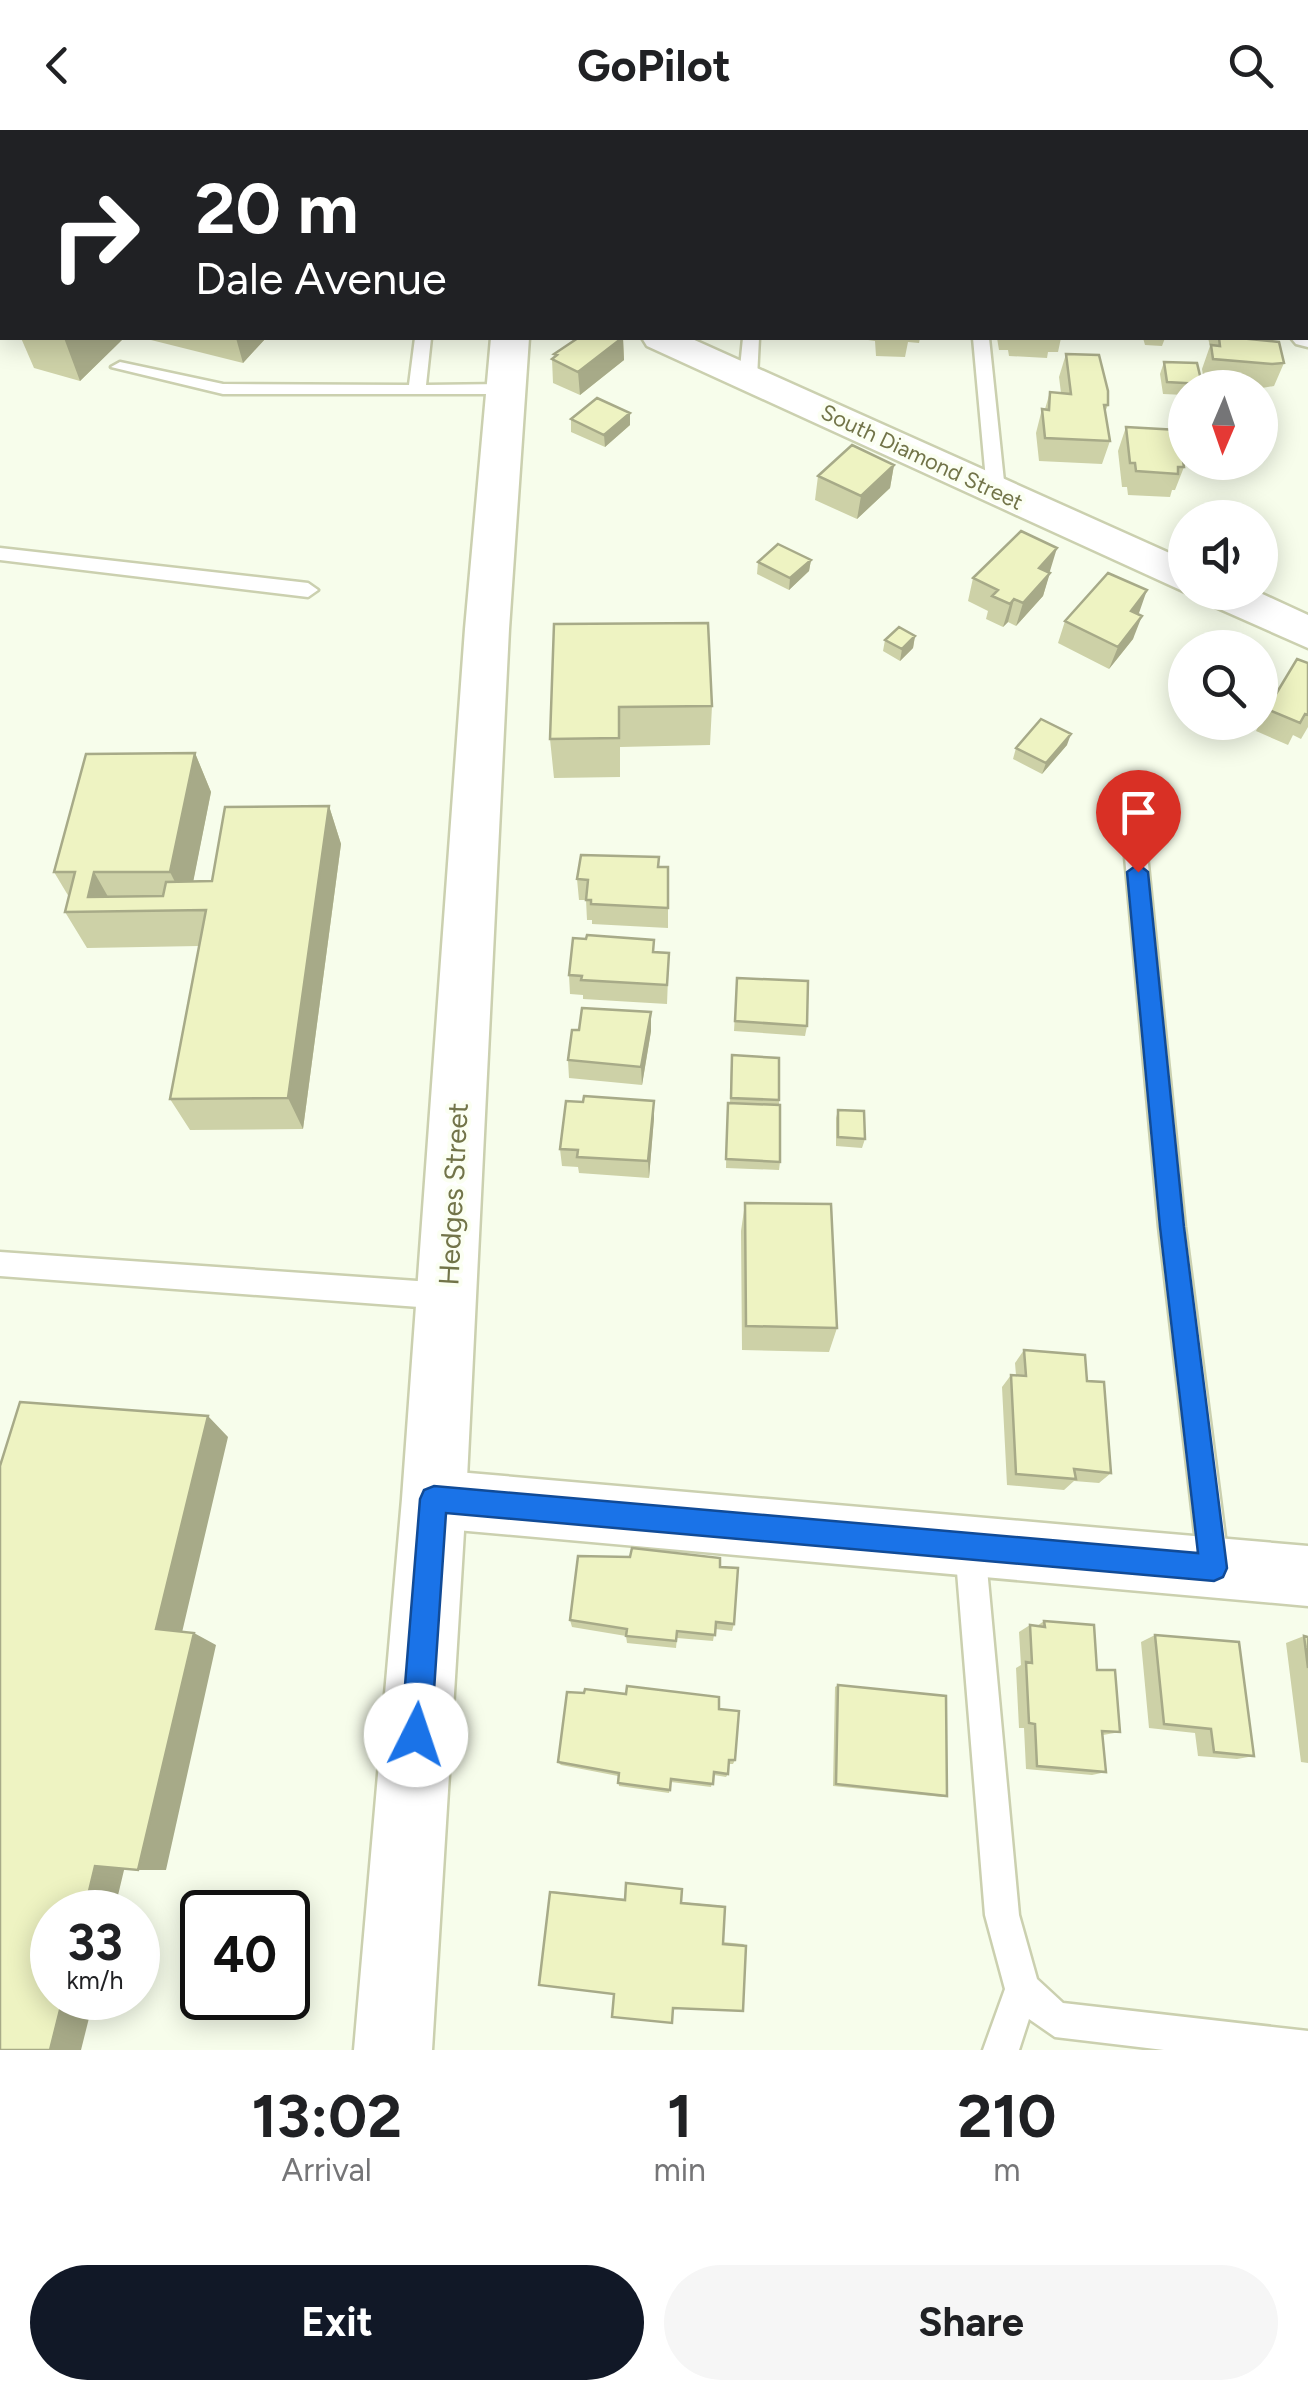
<!DOCTYPE html>
<html lang="en">
<head>
<meta charset="utf-8">
<style>
  body { margin:0; font-family:Figtree,sans-serif; background:#f6f6f6; color:#202124; height:100vh; display:flex; flex-direction:column; font-size:38px; white-space:nowrap }
  * { box-sizing:border-box; margin:0 }
  p { font-size:32px; color:#757577 }
  .icon { flex:none; width:55px; height:55px; fill:none; stroke:currentColor; stroke-width:2; stroke-linecap:round; stroke-linejoin:round }
  .map { position:relative; height:1920px; overflow:hidden }
  .sheet { display:flex; flex-direction:column; background:#fff; flex:1 }
  .sheet>* { flex:none }
  .hud { position:absolute; left:0px; top:0px; width:1310px; height:210px; box-shadow:0 5px 25px #0003; background:#202124; color:#fff; overflow:hidden }
  .needle { width:65px; rotate:182deg }
  .tools { position:absolute; left:1168px; top:240px; display:grid; gap:20px }
  .tools a { display:grid; place-items:center; width:110px; height:110px; border-radius:50%; background:#fff; box-shadow:0 5px 25px #0003; font-size:50px }
  .speed { position:absolute; left:30px; top:1760px; display:flex; gap:20px; font-size:50px; font-weight:700; text-align:center }
  .speed>* { display:grid; place-content:center; width:130px; height:130px; border-radius:50%; background:#fff; box-shadow:0 5px 25px #0003; line-height:1 }
  .speed small { font-size:25px; font-weight:400 }
  .speed .limit { border:5px solid #111; border-radius:15px; background:#fff; color:#111 }
  .pin { position:absolute; display:grid; place-items:center; width:85px; height:85px; color:#fff; margin:-102px -42px; border-radius:50% 50% 50% 0; rotate:-45deg; box-shadow:0 0 10px #0007 }
  .pin .icon { rotate:45deg }
  .me { position:absolute; width:110px; margin:-55px; rotate:4deg; stroke-linejoin:round; filter:drop-shadow(0 0 8px #0008) }
  .turn { display:flex; align-items:center; gap:35px; height:210px; padding:0 30px; font-size:45px }
  .turn .icon { width:130px; height:130px; stroke-width:2.5 }
  .turn b { display:block; font-size:70px; line-height:85px }
  .eta { display:flex; justify-content:space-evenly; align-items:center; height:170px; text-align:center }
  .eta b { font-size:60px; font-weight:700; line-height:70px }
  .button { display:flex; gap:20px; margin-top:auto; padding:20px 30px }
  .button a { flex:1; height:115px; border-radius:60px; background:#111827; color:#fff; font-size:40px; font-weight:700; line-height:115px; text-align:center }
  .button a+a { background:#f6f6f6; color:#202124 }
  header { display:flex; justify-content:space-between; align-items:center; height:130px; padding:0 30px; background:#fff; font-size:45px; font-weight:700 }
  .map>svg:first-child { display:block }
  .lines { fill:none; stroke-linecap:round; stroke-linejoin:round }
  .service-casing { stroke:#cbd0af; stroke-width:5 }
  .minor-casing { stroke:#cbd0af; stroke-width:5 }
  .tertiary-casing { stroke:#cbd0af; stroke-width:5 }
  .service { fill:#fff; fill-rule:evenodd }
  .minor { fill:#fff; fill-rule:evenodd }
  .tertiary { fill:#fff; fill-rule:evenodd }
  .wall { fill:#cdd1a7 }
  .shaded-wall { fill:#a7aa88 }
  .building { fill:#eef3c2; stroke:#a7aa88; stroke-width:2.5 }
  .route { fill:#1a73e8; stroke:#114b97; stroke-width:2.5 }
  .labels { text-anchor:middle; dominant-baseline:central; stroke-width:8; stroke-linejoin:round; paint-order:stroke }
  .far-street-label { font-size:22px; fill:#727449; stroke:#fbfff2 }
  .street-label { font-size:28px; fill:#727449; stroke:#fbfff2 }
</style>
</head>
<body>
<header><svg class="icon" aria-label="back" viewBox="0 0 24 24"><path d="M15 5l-7 7 7 7"/></svg>GoPilot<svg class="icon" aria-label="search" viewBox="0 0 24 24"><circle cx="10" cy="10" r="6"/><path d="M15 15l6 6"/></svg></header>
<div class="map">
<svg width="1308" height="1920" viewBox="0 0 1308 1920">
  <rect width="100%" height="100%" fill="#f7fdeb"/>
  <g class="lines">
    <g class="service-casing">
      <path id="service" d="M61,0H79L80,2H62Z
        M0,11H2V20H0Z
        M2,30V44L0,45V31Z
        M415,208H431L426,255L504,254L513,259L504,264H223L111,237L120,232L223,254L409,255Z
        M743,208H759L757,248L748,253L739,248Z
        M973,208H989L1005,361L996,367L987,361Z
        M0,418L308,453L318,460L308,467L0,430Z
        M1134,696L1145,705L1185,1097L1229,1438L1225,1449L1214,1453L1203,1449L1199,1438L1159,1097L1123,705Z
        M0,1122L446,1153L456,1157L460,1166L456,1175L446,1179L0,1146Z
        M970,1402L981,1406L985,1417L1019,1785L1037,1849L1063,1873L1308,1901V1920H1164L1055,1907L1029,1889L1019,1920H983L1005,1859L985,1785L955,1417L959,1406Z"/>
    </g>
    <g class="minor-casing">
      <path id="minor" d="M1308,195V217L1296,214L1291,208H1308Z
        M434,1340L1308,1416V1476L434,1398L413,1390L405,1369L413,1348Z"/>
    </g>
    <g class="tertiary-casing">
      <path id="tertiary" d="M188,0H224L225,2H189Z
        M491,208H529L509,499L466,1369L432,1920H354L402,1369L465,499Z
        M642,208H690L1185,430V462L647,216Z
        M1198,462H1258L1308,485V518L1204,472Z"/>
    </g>
    <use href="#service" class="service"/>
    <use href="#minor" class="minor"/>
    <use href="#tertiary" class="tertiary"/>
  </g>
  <path class="wall" d="M477,0H539V2H478Z
    M545,0H596V1H590V2H545Z
    M742,0H790V2H741Z
    M910,0H939V2H910Z
    M946,0H990L989,2H946Z
    M1127,0H1175V2H1127Z
    M2,60V168H0V62Z
    M21,208H124L80,251L34,238Z
    M143,208H266L243,233Z
    M578,208H623L624,230L580,265L553,253L552,229L554,227V224Z
    M868,208H920L919,213L908,212L905,227L876,226L875,211L868,210Z
    M997,208H1061L1058,222H1048L1047,228L1009,226L1008,220H999Z
    M1143,208H1165L1162,216L1145,215Z
    M1208,208H1266L1265,210L1284,233L1274,256L1262,258L1204,252L1202,239L1210,216Z
    M1066,224L1108,275L1105,282L1110,311L1102,334L1039,331L1036,303L1042,279H1045L1050,262L1061,263L1059,247Z
    M1164,232L1202,254L1201,258H1185V265L1163,264L1160,244Z
    M571,289L630,295L605,317L571,302Z
    M1126,297L1184,337L1175,360H1172L1170,367L1128,365L1127,357H1122L1118,321Z
    M894,335L890,358L857,389L815,370L818,346Z
    M811,430L809,441L789,460L757,444L758,432Z
    M1050,441L1043,466L1016,496L1008,492L1003,497L986,489L988,481L968,471L973,448Z
    M1138,484L1133,509L1109,539L1058,513L1065,491Z
    M554,494L712,576L710,615L620,617V647L554,648L550,609Z
    M915,506L913,518L900,531L883,521L885,510Z
    M1308,533V597L1301,609L1293,605L1288,615L1256,601L1267,579Z
    M1067,615L1042,644L1013,629L1016,618Z
    M195,623L211,662L193,751H212L329,676L341,714L303,999L190,1000L170,969L199,816L87,818L65,782L69,767L54,742Z
    M659,727V737H668V798L592,794V790H587L586,770H579L577,749Z
    M654,822L669,823L667,874L583,869V865L570,864L569,845Z
    M737,848L807,896L805,906L734,901Z
    M651,882V901L642,955L569,948L568,930L579,900Z
    M731,935L779,970L780,1032L779,1040L726,1038L727,982L730,973Z
    M838,980L865,1009L862,1018L836,1016V988Z
    M654,988L649,1048L579,1043L578,1037L562,1036L560,1019Z
    M745,1073L837,1198L829,1222L742,1220L741,1101Z
    M1024,1220L1087,1251L1111,1343L1099,1353L1074,1351L1064,1360L1007,1355L1002,1257L1011,1245H1016L1015,1233Z
    M720,1437L734,1494L732,1501L715,1499L713,1511L677,1508L676,1518L627,1513L626,1506L572,1497L570,1490Z
    M1044,1491L1097,1540L1120,1602L1103,1605L1106,1642L1092,1645L1026,1639L1024,1598H1019L1016,1538L1021,1535L1019,1502L1030,1495L1037,1496Z
    M1155,1505L1254,1626L1237,1629L1198,1626L1195,1603L1149,1598L1141,1512Z
    M1304,1506L1308,1507V1633L1301,1632L1286,1513Z
    M838,1555L947,1666L942,1667L833,1656L835,1557Z
    M584,1563L626,1564L719,1579L735,1630L733,1634H728V1644L726,1647L714,1645L711,1657L671,1652L669,1663L619,1656L618,1646L561,1635L558,1632Z
    M553,1761L625,1769L681,1772L723,1776L725,1777L723,1812L743,1814L746,1816L614,1864L550,1762Z"/>
  <path class="shaded-wall" d="M64,208H124L80,251Z
    M236,208H266L243,233Z
    M622,208H623L624,230L580,265L578,242Z
    M630,283V295L605,317L604,305Z
    M894,335L890,358L857,389L861,366Z
    M1057,418L1050,441L1033,461L1039,438Z
    M811,430L809,441L789,460L790,448Z
    M1050,443L1043,466L1016,496L1023,473Z
    M1147,460L1139,483L1122,504L1131,481Z
    M1014,469L1008,492L1003,497L1010,474Z
    M1142,486L1133,509L1109,539L1118,517Z
    M915,506L913,518L900,531L902,519Z
    M1071,604L1067,615L1042,644L1046,633Z
    M195,623L211,662L188,778L170,742Z
    M329,676L341,714L303,999L288,968Z
    M94,742L115,779L88,767Z
    M651,882V901L642,955L641,937Z
    M654,971V988L649,1048L648,1031Z
    M208,1286L228,1307L180,1511L156,1499Z
    M194,1503L216,1515L166,1740H138Z
    M95,1736H125L114,1782H84Z
    M63,1868H94L81,1920H50Z"/>
  <path class="building" d="M677,0H712V2H676Z
    M852,0H887V2H852Z
    M1043,0H1072V2H1043Z
    M1144,0H1175V2H1146V0Z
    M2,60V130L0,129V62Z
    M578,208H622L578,242L552,229L557,225L554,224Z
    M1219,208H1239L1279,212L1284,233L1272,234L1213,229L1211,215L1220,216Z
    M1066,224L1099,225L1108,261V275H1104L1110,311L1045,308L1042,279L1049,280L1050,262L1071,264Z
    M1164,232L1197,233L1202,254L1167,252Z
    M597,268L630,283L604,305L571,289Z
    M1126,297L1178,300L1184,337H1178V344L1136,341L1135,333H1130Z
    M852,315L894,335L861,366L818,346Z
    M1021,401L1057,418L1039,438L1050,443L1023,473L1014,469L1010,474L992,466L998,460L973,448Z
    M778,414L811,430L790,448L758,432Z
    M1108,443L1147,460L1131,481L1142,486L1118,517L1065,491Z
    M708,493L712,576L619,577V608L550,609L554,494Z
    M899,497L915,506L902,519L885,510Z
    M1297,529L1308,533V585L1305,584L1300,593L1267,579Z
    M1041,589L1071,604L1046,633L1016,618Z
    M195,623L170,742H94L88,767L163,766L166,752L212,751L225,677L329,676L288,968L170,969L206,780L65,782L75,742H54L86,624Z
    M581,725L659,727L658,737H668V778L591,774V770H586L588,750L577,749Z
    M587,805L654,810L653,822L669,823L667,855L581,850L582,846L569,845L573,808L586,809Z
    M737,848L808,851L807,896L735,891Z
    M582,878L651,882L641,937L568,930L572,900H579Z
    M732,925L779,928V970L731,968Z
    M584,966L654,971L648,1031L577,1027L578,1020L560,1019L566,971L583,972Z
    M728,973L780,975V1032L726,1029Z
    M838,980L864,981L865,1009L838,1007Z
    M745,1073L831,1074L837,1198L746,1196Z
    M1024,1220L1085,1225L1087,1251L1104,1252L1111,1343L1074,1339L1076,1349L1016,1344L1011,1245L1026,1246Z
    M20,1272L208,1286L156,1499L194,1503L138,1740L95,1736L84,1782H52V1868H63L50,1920H0V1336Z
    M632,1418L720,1428V1437L738,1438L734,1494L716,1492L715,1505L677,1501L676,1511L626,1506L627,1499L570,1490L578,1426L630,1427Z
    M1044,1491L1094,1495L1097,1540H1115L1120,1602L1102,1601L1106,1642L1037,1636L1035,1594L1029,1593L1026,1532L1032,1533L1030,1495L1045,1497Z
    M1155,1505L1239,1512L1254,1626L1214,1622L1211,1599L1164,1594Z
    M1304,1506L1308,1507V1538Z
    M838,1555L946,1566L947,1666L836,1654Z
    M627,1556L719,1567V1579L739,1581L735,1630H729L728,1644L714,1642L713,1654L671,1649L670,1660L618,1653L619,1643L558,1632L567,1562L584,1563L585,1559L626,1564Z
    M626,1753L682,1759L681,1773L725,1777L723,1814L746,1816L743,1881L673,1878L672,1893L612,1887L614,1864L539,1855L550,1762L625,1770Z"/>
  <path class="route" d="M1138,734L1148,742L1184,1097L1227,1438L1223,1447L1214,1451L446,1383L431,1605L426,1616L416,1620L406,1616L401,1605L420,1369L424,1360L434,1356L1198,1423L1160,1097L1127,742Z"/>
  <g class="labels">
    <g class="far-street-label">
      <text transform="translate(922 327) rotate(25)">South Diamond Street</text>
    </g>
    <g class="street-label">
      <text transform="translate(453 1064) rotate(-87)">Hedges Street</text>
    </g>
  </g>
</svg>
<div class="tools">
<a><svg class="needle" viewBox="-14 -14 28 28"><path d="M0-13l5 13h-10z" fill="#e53935"/><path d="M0 13l5-13h-10z" fill="#757577"/></svg></a>
<a><svg class="icon" aria-label="sound" viewBox="0 0 24 24"><path d="M4 9h4l5-4v14l-5-4H4zM17 9q2 3 0 6"/></svg></a>
<a><svg class="icon" aria-label="search" viewBox="0 0 24 24"><circle cx="10" cy="10" r="6"/><path d="M15 15l6 6"/></svg></a>
</div>
<div class="speed"><div>33<small>km/h</small></div><div class="limit">40</div></div>
<div class="pin" style="left:1138px;top:742px;background:#d93025"><svg class="icon" aria-label="arrive" viewBox="0 0 24 24"><path d="M6 21V4h12l-3 4 3 4H6"/></svg></div>
<svg class="me" style="left:416px;top:1605px" viewBox="-20 -20 40 40"><circle r="19" fill="#fff"/><path d="M0-13L10 11 0 6-10 11z" fill="#1a73e8"/></svg>
<div class="hud">
<div class="turn"><svg class="icon" aria-label="right" viewBox="0 0 24 24"><path d="M7 20v-9h11M14 6l5 5-5 5"/></svg><div><b>20 m</b>Dale Avenue</div></div>
</div>
</div>
<section class="sheet">
<div class="eta">
<div><b>13:02</b><p>Arrival</p></div>
<div><b>1</b><p>min</p></div>
<div><b>210</b><p>m</p></div>
</div>
<div class="button"><a>Exit</a><a>Share</a></div>
</section>
</body>
</html>
